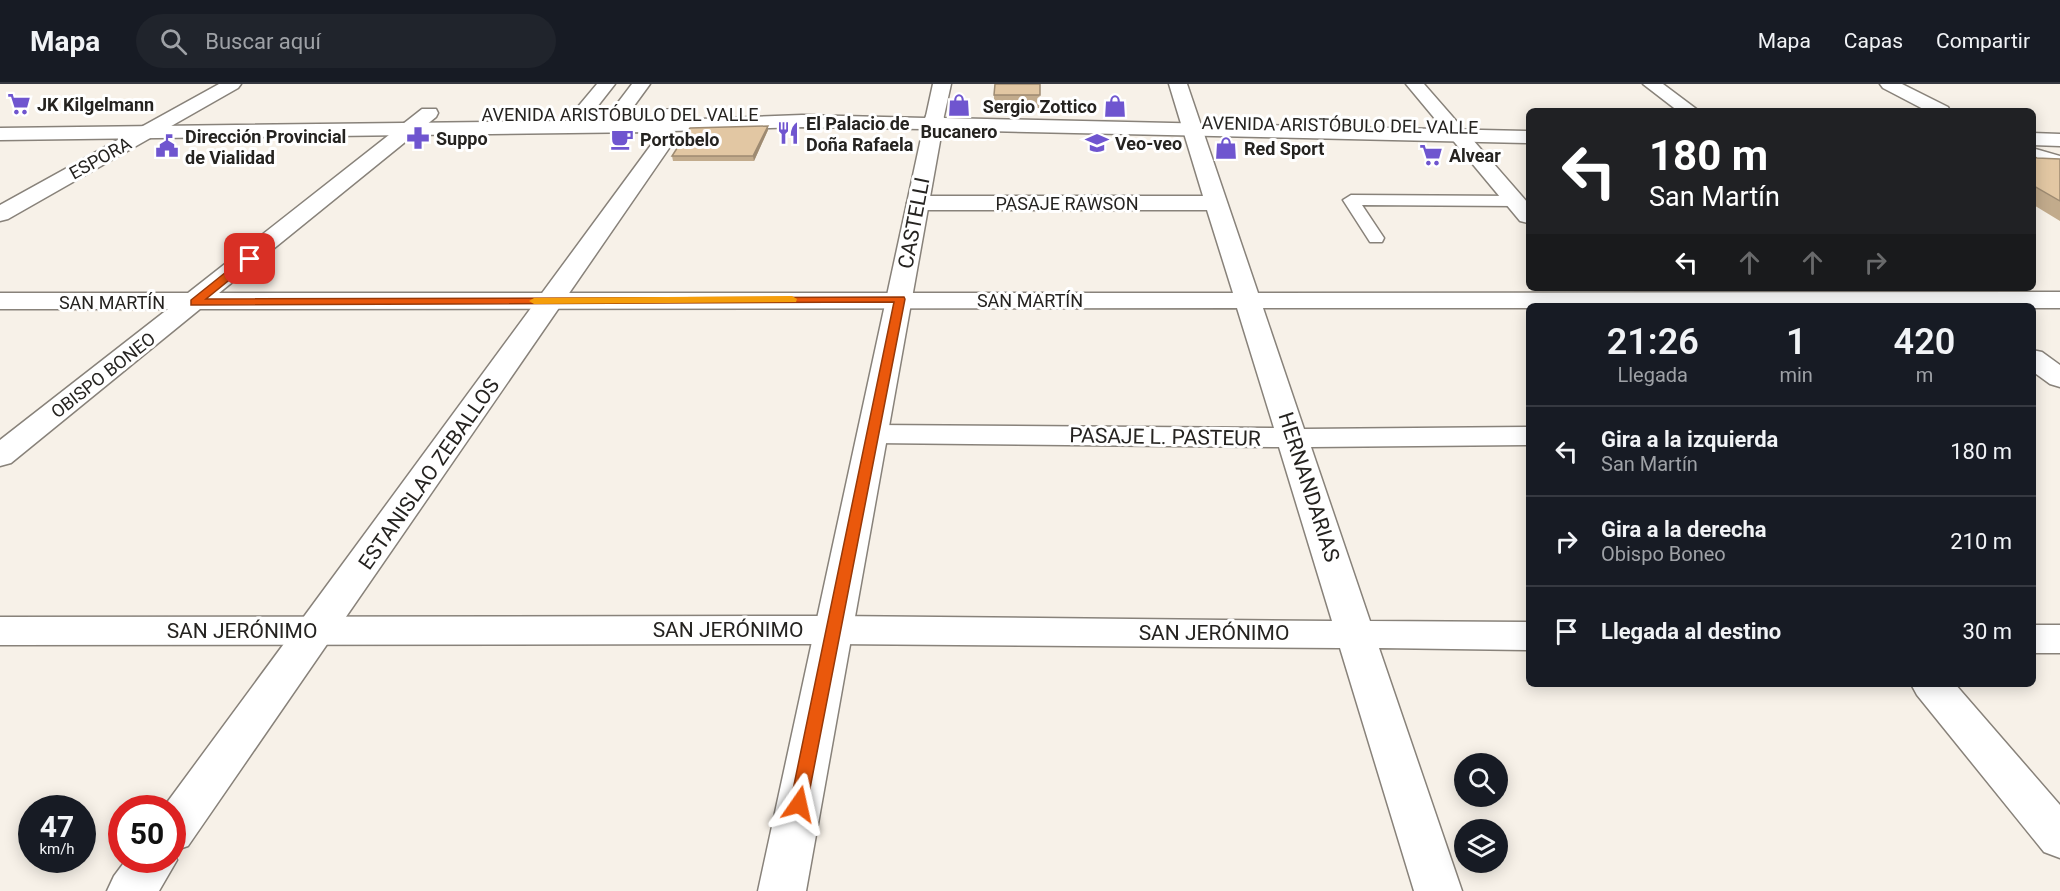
<!DOCTYPE html>
<html lang="es">
<head>
<meta charset="utf-8">
<style>
  body { margin:0; font-family:Roboto,sans-serif; background:#20242c; color:#f1f3f6; height:100vh; display:flex; flex-direction:column; font-size:22px; white-space:nowrap }
  * { box-sizing:border-box; margin:0 }
  p { font-size:20px; color:#9ea1a6 }
  .icon { flex:none; width:33px; height:33px; fill:none; stroke:currentColor; stroke-width:2; stroke-linecap:round; stroke-linejoin:round }
  .map { position:relative; flex:1; overflow:hidden }
  .details { position:absolute; left:1526px; top:219px; width:510px; height:384px; display:flex; flex-direction:column; background:#171b24; border-radius:9px; box-shadow:0 3px 15px #0003 }
  .details>* { flex:none }
  .banner { position:absolute; left:1526px; top:24px; width:510px; height:183px; border-radius:9px; box-shadow:0 3px 15px #0003; background:#202124; color:#fff; overflow:hidden }
  .controls { position:absolute; left:1454px; top:669px; display:grid; gap:12px }
  .controls a { display:grid; place-items:center; width:54px; height:54px; border-radius:50%; background:#171b24; box-shadow:0 3px 15px #0003; font-size:30px }
  .speed { position:absolute; left:18px; top:711px; display:flex; gap:12px; font-size:30px; font-weight:700; text-align:center }
  .speed>* { display:grid; place-content:center; width:78px; height:78px; border-radius:50%; background:#171b24; box-shadow:0 3px 15px #0003; line-height:1 }
  .speed small { font-size:15px; font-weight:400 }
  .speed .limit { border:9px solid #d22; background:#fff; color:#111 }
  .pin { position:absolute; display:grid; place-items:center; width:51px; height:51px; color:#fff; margin:-26px; border-radius:12px; box-shadow:0 3px 9px #0006 }
  .me { position:absolute; width:66px; margin:-33px; rotate:11deg; stroke-linejoin:round; filter:drop-shadow(0 0 4px #0008) }
  .turn { display:flex; align-items:center; gap:21px; height:126px; padding:0 24px; font-size:27px }
  .turn .icon { width:78px; height:78px; stroke-width:2.5 }
  .turn b { display:block; font-size:42px; line-height:51px }
  .lanes { display:flex; align-items:center; height:57px; padding:0 24px; background:#0003; justify-content:center; gap:30px; direction:ltr }
  .lanes .off { opacity:.35 }
  .eta { display:flex; justify-content:space-evenly; align-items:center; height:102px; text-align:center }
  .eta b { font-size:36px; font-weight:600; line-height:42px }
  ul { padding:0; list-style:none }
  li { display:flex; align-items:center; gap:18px; height:90px; padding:0 24px; border-top:2px solid #363941 }
  li div { flex:1 }
  li b { display:block; font-size:22px }
  li em { font-style:normal }
  header { display:flex; align-items:center; gap:36px; box-sizing:border-box; height:84px; padding:0 30px; background:#171b24; border-bottom:2px solid #363941 }
  header strong { font-size:28px }
  nav { display:flex; gap:33px; margin-inline-start:auto; font-size:21px }
  .search { width:420px; height:54px; background:#20242c; display:flex; align-items:center; gap:15px; box-sizing:border-box; padding:0 21px; border-radius:33px; color:#9ea1a6; font-size:22px }
  .map>svg:first-child { display:block }
  .lines { fill:none; stroke-linecap:round; stroke-linejoin:round }
  .pedestrian-casing { stroke:#88827a; stroke-width:3 }
  .minor-casing { stroke:#88827a; stroke-width:3 }
  .secondary-casing { stroke:#88827a; stroke-width:3 }
  .pedestrian { fill:#fff; fill-rule:evenodd }
  .minor { fill:#fff; fill-rule:evenodd }
  .secondary { fill:#fff; fill-rule:evenodd }
  .wall { fill:#c2ab8c }
  .shaded-wall { fill:#9e8b72 }
  .building { fill:#e2c7a3; stroke:#9e8b72; stroke-width:1.5 }
  .route { fill:#ea580c; stroke:#983908; stroke-width:1.5 }
  .slow { fill:#f59e0b }
  .labels { text-anchor:middle; dominant-baseline:central; stroke-width:6; stroke-linejoin:round; paint-order:stroke }
  .far-poi-label { font-size:18px; font-weight:bold; fill:#252320; stroke:#fff; text-anchor:start }
  .far-street-label { font-size:18px; fill:#252320; stroke:#fff }
  .street-label { font-size:21px; fill:#252320; stroke:#fff }
</style>
</head>
<body>
<header>
<strong>Mapa</strong>
<div class="search"><svg class="icon" aria-label="search" viewBox="0 0 24 24"><circle cx="10" cy="10" r="6"/><path d="M15 15l6 6"/></svg>Buscar aquí</div>
<nav><a>Mapa</a><a>Capas</a><a>Compartir</a></nav>
</header>
<div class="map">
<svg width="2060" height="807" viewBox="0 0 2060 807">
  <rect width="100%" height="100%" fill="#f7f1e8"/>
  <g class="lines">
    <g class="pedestrian-casing">
      <path id="pedestrian" d="M1351,111L1516,112L1524,117L1516,122L1362,121L1384,154L1382,158H1370L1343,116Z"/>
    </g>
    <g class="minor-casing">
      <path id="minor" d="M219,0H241L238,4L8,135L0,137V121Z
        M933,0H951L944,32L942,36H928L926,32Z
        M1169,0H1187L1258,209L2060,208V224L1528,222V224H1263L1304,345L1528,343V361L1311,363L1370,537L1528,538V566L1379,564L1462,807H1414L1340,564L833,560L0,561V533L833,532L1332,537L1279,363L874,359L863,357L859,350L863,343L874,341L1274,344L1237,224L200,225L11,379L0,382V356L168,225H0V209H188L422,25H436L438,29L436,33L219,209H1233L1207,126H918L910,124L907,119L910,114L918,112H1203Z
        M1406,0H1424L1528,119V139L1520,137Z
        M1643,0H1663L1699,27H1678Z
        M1880,0H1902L1948,23L1950,27H1927L1883,4Z
        M2032,64L2060,72V85L2032,77Z
        M2032,266L2042,268L2060,281V303L2050,300L2032,287Z
        M2032,541H2060V569H2032Z
        M1911,600H1955L2060,721V774L2044,768L1917,611Z"/>
    </g>
    <g class="secondary-casing">
      <path id="secondary" d="M597,0H615L586,37H604L632,0H650L623,37L651,36C659,28 664,23 676,26L678,30L674,36L802,31L925,34L928,28H942L944,34L1528,47V59L942,46L806,807H758L923,45L802,43L671,47L674,57L188,762L173,767L177,776L159,807H107L114,792L126,776H172V724H163L654,57L652,48L0,56V44L566,37Z
        M2032,49L2060,50V62L2032,61Z"/>
    </g>
    <use href="#pedestrian" class="pedestrian"/>
    <use href="#minor" class="minor"/>
    <use href="#secondary" class="secondary"/>
  </g>
  <path class="wall" d="M1040,0L1039,24L994,23V11Z
    M768,46L754,77H673L672,72Z
    M2032,72L2037,74L2060,75V137L2032,120Z"/>
  <path class="shaded-wall" d="M768,42V46L754,77L753,72Z"/>
  <path class="building" d="M995,0H1040V11H994Z
    M768,42L753,72H672L690,44Z
    M2032,72L2037,74L2060,75V117L2032,101Z"/>
  <path class="route" d="M246,172L255,175L206,215L904,213L905,215L806,725L799,728L793,725L790,720L894,218L191,221V216Z"/>
  <path class="slow" d="M792,212L797,215L796,218L534,220L529,217L534,214Z"/>
  <defs>
    <g id="supermarket-bare" transform="scale(1.8)"><path d="M-6-5.5h2.5l.6 2H6L4.5 2H-2.5L-4.4-4H-6ZM-1.5 3.2a1.3 1.3 0 1 0 .1 0ZM3 3.2a1.3 1.3 0 1 0 .1 0Z" fill="#6f55cf" stroke="#fff" stroke-width="2.5" paint-order="stroke"/></g>
    <g id="shop-bare" transform="scale(1.8)"><path d="M-5-2.5h2.3a2.7 3.5 0 0 1 5.4 0H5L5.5 6h-11ZM-1.5-2.5h3a1.5 2.3 0 0 0-3 0Z" fill="#6f55cf" stroke="#fff" stroke-width="2.5" paint-order="stroke"/></g>
    <g id="restaurant-bare" transform="scale(1.8)"><path d="M-5-6h1v4h1v-4h1v4h1v-4h1v5L-1.5 .5V6h-2V.5L-5-1ZM5-6V6H3V1.5H1.5Q1.5-4 5-6Z" fill="#6f55cf" stroke="#fff" stroke-width="2.5" paint-order="stroke"/></g>
    <g id="pharmacy-bare" transform="scale(1.8)"><path d="M-2-6h4v4h4v4h-4v4h-4v-4h-4v-4h4Z" fill="#6f55cf" stroke="#fff" stroke-width="2.5" paint-order="stroke"/></g>
    <g id="cafe-bare" transform="scale(1.8)"><path d="M-5.5-4.5H6V0H3Q3 3.5 0 3.5H-2.5Q-5.5 3.5-5.5 0ZM3-3.2v2h1.7v-2ZM-6 4.5H4V6H-6Z" fill="#6f55cf" stroke="#fff" stroke-width="2.5" paint-order="stroke"/></g>
    <g id="school-bare" transform="scale(1.8)"><path d="M0-5L7-2L0 1L-7-2ZM-4 1L0 2.5L4 1V4Q0 6-4 4Z" fill="#6f55cf" stroke="#fff" stroke-width="2.5" paint-order="stroke"/></g>
    <g id="civic-bare" transform="scale(1.8)"><path d="M-.6-6.5H3V-4.5H.6V-3L4-1V1h2V6H-6V1h2V-1L-.6-3ZM-1.2 2.5V6h2.4V2.5Z" fill="#6f55cf" stroke="#fff" stroke-width="2.5" paint-order="stroke"/></g>
  </defs>
  <g fill-rule="evenodd">
    <use href="#supermarket-bare" x="19" y="20"/>
    <use href="#shop-bare" x="959" y="21"/>
    <use href="#shop-bare" x="1115" y="22"/>
    <use href="#restaurant-bare" x="788" y="49"/>
    <use href="#pharmacy-bare" x="418" y="54"/>
    <use href="#cafe-bare" x="622" y="55"/>
    <use href="#school-bare" x="1097" y="59"/>
    <use href="#civic-bare" x="167" y="62"/>
    <use href="#shop-bare" x="1226" y="64"/>
    <use href="#supermarket-bare" x="1431" y="71"/>
  </g>
  <g class="labels">
    <g class="far-poi-label">
      <text x="37" y="20">JK Kilgelmann</text>
      <text x="1097" y="22" text-anchor="end">Sergio Zottico</text>
      <text x="806" y="39">El Palacio de<tspan x="806" dy="21">Doña Rafaela</tspan></text>
      <text x="959" y="47" text-anchor="middle">Bucanero</text>
      <text x="185" y="52">Dirección Provincial<tspan x="185" dy="21">de Vialidad</tspan></text>
      <text x="436" y="54">Suppo</text>
      <text x="640" y="55">Portobelo</text>
      <text x="1115" y="59">Veo-veo</text>
      <text x="1244" y="64">Red Sport</text>
      <text x="1449" y="71">Alvear</text>
    </g>
    <g class="far-street-label">
      <text x="620" y="30">AVENIDA ARISTÓBULO DEL VALLE</text>
      <text transform="translate(1340 41) rotate(1)">AVENIDA ARISTÓBULO DEL VALLE</text>
      <text transform="translate(100 74) rotate(-29)">ESPORA</text>
      <text x="1067" y="119">PASAJE RAWSON</text>
      <text x="1030" y="216">SAN MARTÍN</text>
      <text x="112" y="218">SAN MARTÍN</text>
      <text transform="translate(103 291) rotate(-38)">OBISPO BONEO</text>
    </g>
    <g class="street-label">
      <text transform="translate(914 139) rotate(-79)">CASTELLI</text>
      <text transform="translate(1165 353) rotate(1)">PASAJE L. PASTEUR</text>
      <text transform="translate(429 390) rotate(-55)">ESTANISLAO ZEBALLOS</text>
      <text transform="translate(1309 403) rotate(72)">HERNANDARIAS</text>
      <text x="728" y="546">SAN JERÓNIMO</text>
      <text x="242" y="547">SAN JERÓNIMO</text>
      <text x="1214" y="549">SAN JERÓNIMO</text>
    </g>
  </g>
</svg>
<div class="controls">
<a><svg class="icon" aria-label="search" viewBox="0 0 24 24"><circle cx="10" cy="10" r="6"/><path d="M15 15l6 6"/></svg></a>
<a><svg class="icon" aria-label="layers" viewBox="0 0 24 24"><path d="M12 4l9 5-9 5-9-5zM3 14l9 5 9-5"/></svg></a>
</div>
<div class="speed"><div>47<small>km/h</small></div><div class="limit">50</div></div>
<div class="pin" style="left:250px;top:175px;background:#d93025"><svg class="icon" aria-label="arrive" viewBox="0 0 24 24"><path d="M6 21V4h12l-3 4 3 4H6"/></svg></div>
<svg class="me" style="left:799px;top:720px" viewBox="-20 -20 40 40"><path d="M0-17L14 15 0 8-14 15z" fill="#ea580c" stroke="#fff" stroke-width="4"/></svg>
<div class="banner">
<div class="turn"><svg class="icon" aria-label="left" viewBox="0 0 24 24"><path d="M17 20v-9H6M10 6l-5 5 5 5"/></svg><div><b>180 m</b>San Martín</div></div>
<div class="lanes"><svg class="icon" aria-label="left" viewBox="0 0 24 24"><path d="M17 20v-9H6M10 6l-5 5 5 5"/></svg><svg class="icon off" aria-label="ahead" viewBox="0 0 24 24"><path d="M12 20V5M6 11l6-6 6 6"/></svg><svg class="icon off" aria-label="ahead" viewBox="0 0 24 24"><path d="M12 20V5M6 11l6-6 6 6"/></svg><svg class="icon off" aria-label="right" viewBox="0 0 24 24"><path d="M7 20v-9h11M14 6l5 5-5 5"/></svg></div>
</div>
<section class="details">
<div class="eta">
<div><b>21:26</b><p>Llegada</p></div>
<div><b>1</b><p>min</p></div>
<div><b>420</b><p>m</p></div>
</div>
<ul>
<li><svg class="icon" aria-label="left" viewBox="0 0 24 24"><path d="M17 20v-9H6M10 6l-5 5 5 5"/></svg><div><b>Gira a la izquierda</b><p>San Martín</p></div><em>180 m</em></li>
<li><svg class="icon" aria-label="right" viewBox="0 0 24 24"><path d="M7 20v-9h11M14 6l5 5-5 5"/></svg><div><b>Gira a la derecha</b><p>Obispo Boneo</p></div><em>210 m</em></li>
<li><svg class="icon" aria-label="arrive" viewBox="0 0 24 24"><path d="M6 21V4h12l-3 4 3 4H6"/></svg><div><b>Llegada al destino</b></div><em>30 m</em></li>
</ul>
</section>
</div>
</body>
</html>
